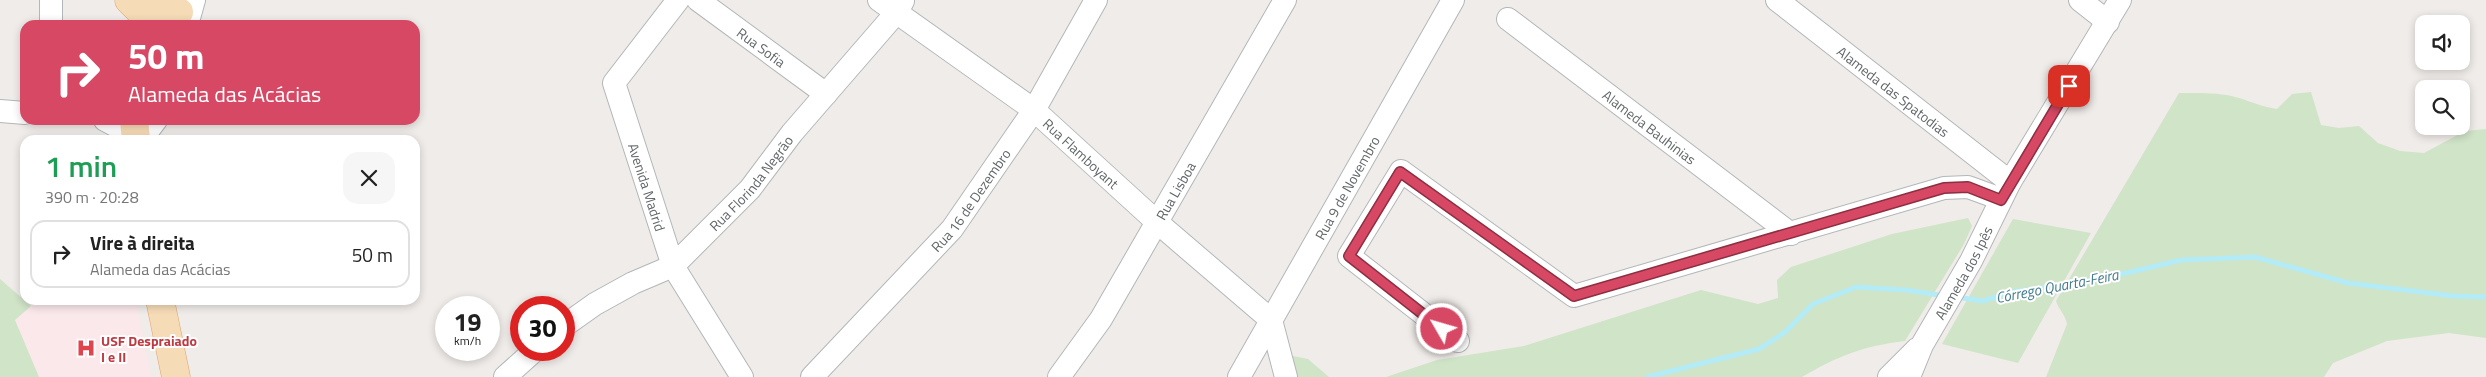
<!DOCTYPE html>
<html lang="pt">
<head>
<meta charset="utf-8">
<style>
  body { margin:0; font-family:"Titillium Web",sans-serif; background:#f6f6f6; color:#222; height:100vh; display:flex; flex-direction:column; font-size:19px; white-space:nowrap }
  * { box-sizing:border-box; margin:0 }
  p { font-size:16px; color:#767676 }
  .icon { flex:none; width:28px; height:28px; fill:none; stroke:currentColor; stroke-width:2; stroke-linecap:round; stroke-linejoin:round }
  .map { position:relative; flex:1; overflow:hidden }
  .side { position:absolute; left:20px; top:135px; width:400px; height:170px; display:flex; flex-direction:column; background:#fff; border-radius:15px; box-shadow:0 2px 8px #0003 }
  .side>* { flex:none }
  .banner { position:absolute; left:20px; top:20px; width:400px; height:105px; border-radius:15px; box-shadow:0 2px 8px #0003; background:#d64864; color:#fff; overflow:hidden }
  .controls { position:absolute; left:2415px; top:15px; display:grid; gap:10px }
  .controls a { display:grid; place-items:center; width:55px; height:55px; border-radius:10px; background:#fff; box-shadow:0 2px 8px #0003; font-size:25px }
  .speed { position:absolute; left:435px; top:296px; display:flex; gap:10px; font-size:25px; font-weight:700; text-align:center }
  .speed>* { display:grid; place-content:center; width:65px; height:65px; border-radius:50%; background:#fff; box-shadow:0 2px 8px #0003; line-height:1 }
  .speed small { font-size:12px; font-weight:400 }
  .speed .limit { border:8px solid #d22; background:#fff; color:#111 }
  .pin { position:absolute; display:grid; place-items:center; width:42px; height:42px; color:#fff; margin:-21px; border-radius:10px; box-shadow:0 2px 8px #0006 }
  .me { position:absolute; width:55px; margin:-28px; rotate:308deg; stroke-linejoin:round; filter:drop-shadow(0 0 4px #0008) }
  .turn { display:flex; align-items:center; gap:18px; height:105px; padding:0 25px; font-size:22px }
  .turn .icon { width:65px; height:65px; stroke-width:2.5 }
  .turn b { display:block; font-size:35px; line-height:42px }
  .round { display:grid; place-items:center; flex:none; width:52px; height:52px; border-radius:15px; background:#f6f6f6 }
  .summary { display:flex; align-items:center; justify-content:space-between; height:85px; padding:0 25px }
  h1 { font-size:30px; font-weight:600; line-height:38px; color:#1e9e55 }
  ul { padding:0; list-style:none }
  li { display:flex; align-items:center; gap:15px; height:68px; margin:0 10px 8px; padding:0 15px; border:2px solid #e0e0e0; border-radius:15px }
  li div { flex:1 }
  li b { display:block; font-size:19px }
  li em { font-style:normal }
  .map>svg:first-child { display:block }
  .medical { fill:#fae8eb }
  .green { fill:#d0e4c8 }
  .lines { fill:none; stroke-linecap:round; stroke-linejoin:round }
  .stream { stroke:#b3ebf6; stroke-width:5 }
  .minor-casing { stroke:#b3b7b9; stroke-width:24 }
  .major-casing { stroke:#e2a36f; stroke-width:29 }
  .minor { stroke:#fff; stroke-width:22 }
  .major { stroke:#f6dbb7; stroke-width:28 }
  .route-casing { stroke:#8b2f41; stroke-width:12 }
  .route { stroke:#d64864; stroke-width:9 }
  .labels { text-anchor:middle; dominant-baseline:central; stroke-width:4; stroke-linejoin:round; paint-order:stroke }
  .street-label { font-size:14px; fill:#606567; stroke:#fff }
  .health-label { font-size:14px; font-weight:bold; fill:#be3a42; stroke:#fff; text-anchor:start }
  .water-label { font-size:15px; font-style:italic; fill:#467c8e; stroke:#fff }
</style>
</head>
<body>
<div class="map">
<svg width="2486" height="377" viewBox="0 0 2486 377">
  <rect width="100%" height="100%" fill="#f0ece9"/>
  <path class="medical" d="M45,300H136L151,377H39L15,320L31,306Z"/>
  <path class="green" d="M2311,92L2321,125L2339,128L2359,126L2378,143L2400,151L2424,153L2465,131L2486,129V338L2449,333L2387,341L2333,363L2324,377H2046L2067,324C2065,314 2059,310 2056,301L2179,93C2199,93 2219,92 2239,98C2252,102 2263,107 2277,109L2292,94Z
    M1968,218L1972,226L1964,244L1905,341C1863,346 1838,356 1802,377H1386L1437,360L1524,346L1701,290L1758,304L1778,298L1777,280L1791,267L1892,234Z
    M2013,219L2091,233L2018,363L1942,344Z
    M0,279L31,306L15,320L39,377H0Z
    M1288,355L1308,359L1329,377H1295Z"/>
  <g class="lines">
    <path class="stream" d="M1956,297L1983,301L2011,292L2101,279L2181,260L2255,257L2348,283L2453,296L2486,297
      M1647,377L1759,349L1784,333L1813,304L1856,287L1906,290L1945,296"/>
    <g class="minor-casing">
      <g id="minor">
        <path id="s1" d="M678,0L614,83L673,266L742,377"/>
        <path id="s2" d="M698,0L826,94"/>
        <path id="s3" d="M879,0L1034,110L1158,223L1271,320"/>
        <path id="s4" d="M1777,0L2010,182"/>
        <path d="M2080,0L2108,22"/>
        <path id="s5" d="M1508,19L1791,234"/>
        <path d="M51,25V0"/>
        <path d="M187,25L194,0"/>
        <path d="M0,111L25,113"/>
        <path d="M105,120L122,129L133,140"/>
        <path d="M141,140L156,120"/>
        <path d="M1271,320L1286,377"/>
        <path id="s6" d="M564,326L595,304L633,283L673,266L750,189L792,133L896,13L903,1"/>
        <path d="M1458,341L1349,256L1401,171L1574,296L1944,188L1968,187L2001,199"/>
        <path d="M505,377L535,350"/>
        <path id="s7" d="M812,377L952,229L1034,110L1096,0"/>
        <path id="s8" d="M1059,377L1101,319L1285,0"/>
        <path id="s9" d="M1239,377L1453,0"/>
        <path d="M1889,377L1917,349"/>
        <path id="s10" d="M1909,377L1922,345L1971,261L2010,182L2120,0"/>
      </g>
    </g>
    <g class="major-casing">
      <path id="major" d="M129,0L143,14L179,12
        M134,120L136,140
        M160,300L176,377"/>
    </g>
    <use href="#minor" class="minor"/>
    <use href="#major" class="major"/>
  </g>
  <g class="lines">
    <g class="route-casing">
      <path id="route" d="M1442,329L1349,256L1400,172L1574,296L1944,188L1968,187L2001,200L2069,86"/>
    </g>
    <use href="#route" class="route"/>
  </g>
  <defs>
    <g id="hospital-bare" transform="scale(1.5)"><path d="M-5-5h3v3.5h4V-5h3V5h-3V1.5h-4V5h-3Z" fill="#e0444e" stroke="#fff" stroke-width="2.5" paint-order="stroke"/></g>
  </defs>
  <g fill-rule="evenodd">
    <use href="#hospital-bare" x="86" y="348"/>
  </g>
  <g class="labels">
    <g class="street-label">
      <text stroke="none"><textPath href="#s2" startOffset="79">Rua Sofia</textPath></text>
      <text stroke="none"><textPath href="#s4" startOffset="148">Alameda das Spatodias</textPath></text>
      <text stroke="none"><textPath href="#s5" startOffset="178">Alameda Bauhinias</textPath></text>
      <text stroke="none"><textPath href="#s3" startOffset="254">Rua Flamboyant</textPath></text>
      <text stroke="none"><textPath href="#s6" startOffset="239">Rua Florinda Negrão</textPath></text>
      <text stroke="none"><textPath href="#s1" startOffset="214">Avenida Madrid</textPath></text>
      <text stroke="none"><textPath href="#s9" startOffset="218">Rua 9 de Novembro</textPath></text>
      <text stroke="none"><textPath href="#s8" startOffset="220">Rua Lisboa</textPath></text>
      <text stroke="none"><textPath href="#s7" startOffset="238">Rua 16 de Dezembro</textPath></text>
      <text stroke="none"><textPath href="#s10" startOffset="118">Alameda dos Ipês</textPath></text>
    </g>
    <g class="health-label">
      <text x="101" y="340">USF Despraiado<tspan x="101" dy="16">I e II</tspan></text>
    </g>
    <g class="water-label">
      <text transform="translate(2057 286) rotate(-11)">Córrego Quarta-Feira</text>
    </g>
  </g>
</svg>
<div class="controls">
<a><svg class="icon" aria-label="sound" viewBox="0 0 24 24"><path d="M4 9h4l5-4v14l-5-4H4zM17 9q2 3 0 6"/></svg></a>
<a><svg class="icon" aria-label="search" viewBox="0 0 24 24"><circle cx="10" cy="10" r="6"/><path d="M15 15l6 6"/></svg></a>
</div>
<div class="speed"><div>19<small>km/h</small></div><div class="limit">30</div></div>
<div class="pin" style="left:2069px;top:86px;background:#d93025"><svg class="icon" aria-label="arrive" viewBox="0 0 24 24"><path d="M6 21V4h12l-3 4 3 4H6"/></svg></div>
<svg class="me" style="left:1442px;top:329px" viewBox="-20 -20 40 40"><circle r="17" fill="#d64864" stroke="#fff" stroke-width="3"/><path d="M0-11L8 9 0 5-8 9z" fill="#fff"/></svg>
<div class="banner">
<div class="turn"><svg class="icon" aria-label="right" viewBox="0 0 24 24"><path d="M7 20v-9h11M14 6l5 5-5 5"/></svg><div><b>50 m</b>Alameda das Acácias</div></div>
</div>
<section class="side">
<div class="summary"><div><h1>1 min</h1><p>390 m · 20:28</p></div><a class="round"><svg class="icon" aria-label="close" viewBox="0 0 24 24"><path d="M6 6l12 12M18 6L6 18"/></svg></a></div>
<ul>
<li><svg class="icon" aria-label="right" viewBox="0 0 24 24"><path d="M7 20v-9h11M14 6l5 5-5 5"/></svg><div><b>Vire à direita</b><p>Alameda das Acácias</p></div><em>50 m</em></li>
</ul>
</section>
</div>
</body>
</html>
